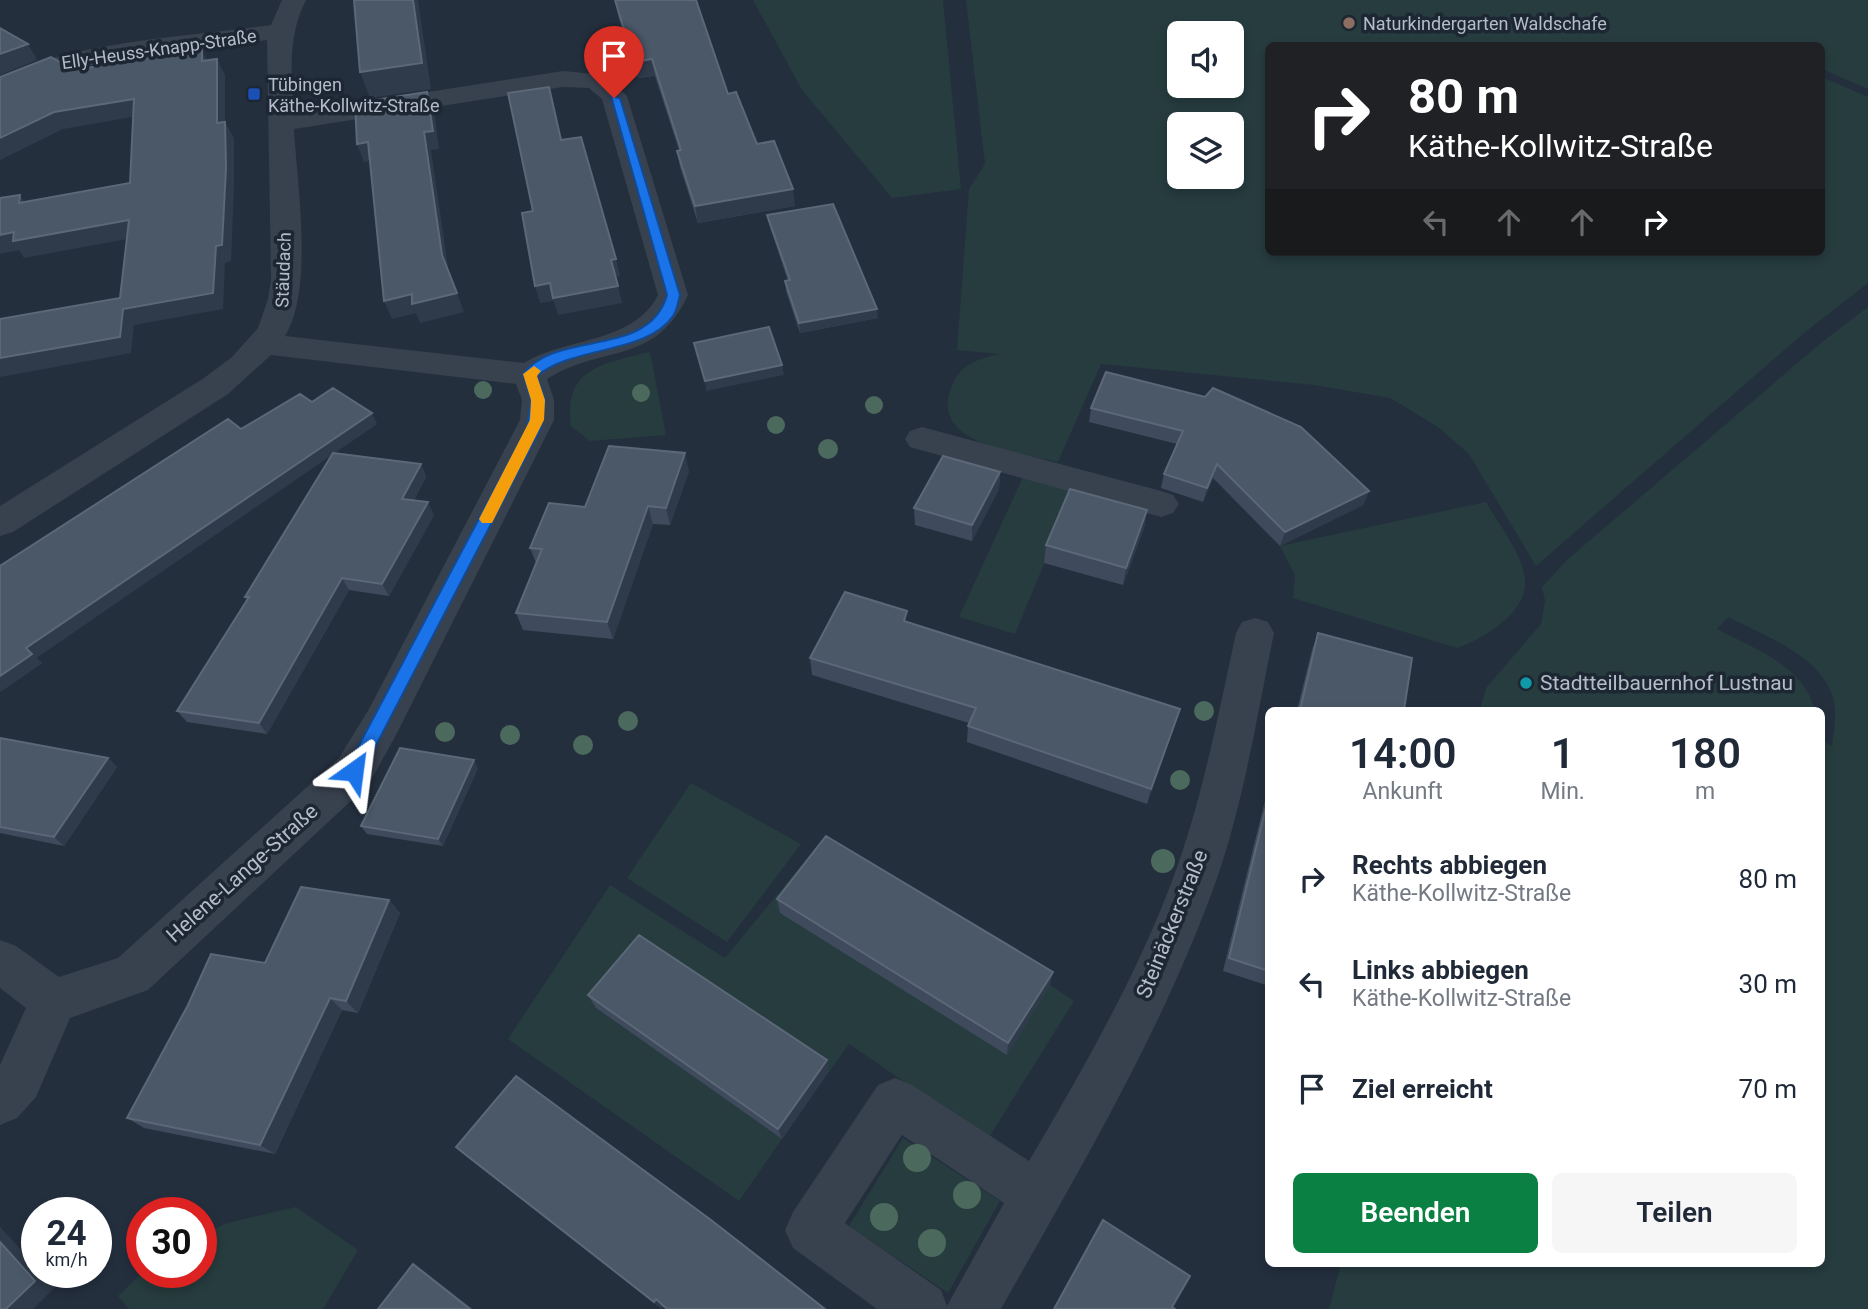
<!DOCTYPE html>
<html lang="de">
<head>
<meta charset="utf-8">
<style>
  body { margin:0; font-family:Roboto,sans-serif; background:#f6f6f7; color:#1f2937; height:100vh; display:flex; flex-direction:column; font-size:26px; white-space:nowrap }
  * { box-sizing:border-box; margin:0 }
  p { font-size:23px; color:#747a83 }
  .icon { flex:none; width:38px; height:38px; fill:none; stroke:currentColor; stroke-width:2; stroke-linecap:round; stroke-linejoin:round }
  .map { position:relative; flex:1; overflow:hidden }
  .sheet { position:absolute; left:1265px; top:707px; width:560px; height:560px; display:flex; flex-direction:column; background:#fff; border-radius:10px; box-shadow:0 4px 10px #0003 }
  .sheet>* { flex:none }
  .banner { position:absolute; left:1265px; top:42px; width:560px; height:214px; border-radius:10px; box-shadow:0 4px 10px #0003; background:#202124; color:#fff; overflow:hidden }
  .buttons { position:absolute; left:1167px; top:21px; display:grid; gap:14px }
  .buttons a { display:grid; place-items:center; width:77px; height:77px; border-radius:10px; background:#fff; box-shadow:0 4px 10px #0003; font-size:35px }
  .speed { position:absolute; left:21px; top:1197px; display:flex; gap:14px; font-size:35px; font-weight:700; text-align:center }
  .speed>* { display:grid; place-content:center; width:91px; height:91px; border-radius:50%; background:#fff; box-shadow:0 4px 10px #0003; line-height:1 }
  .speed small { font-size:18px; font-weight:400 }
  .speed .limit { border:10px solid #d22; background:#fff; color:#111 }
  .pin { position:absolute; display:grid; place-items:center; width:60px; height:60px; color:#fff; margin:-72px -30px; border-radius:50% 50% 50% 0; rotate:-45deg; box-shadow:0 0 7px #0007 }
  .pin .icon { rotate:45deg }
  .me { position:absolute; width:77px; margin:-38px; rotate:31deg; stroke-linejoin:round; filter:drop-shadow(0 0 5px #0008) }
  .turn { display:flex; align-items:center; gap:24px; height:147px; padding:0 28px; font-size:32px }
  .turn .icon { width:91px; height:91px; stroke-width:2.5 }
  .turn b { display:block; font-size:49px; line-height:60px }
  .lanes { display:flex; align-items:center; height:66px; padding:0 28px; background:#0003; justify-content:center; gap:35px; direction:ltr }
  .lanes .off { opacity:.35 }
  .eta { display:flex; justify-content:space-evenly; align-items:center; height:119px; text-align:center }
  .eta b { font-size:42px; font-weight:600; line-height:49px }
  .button { display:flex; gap:14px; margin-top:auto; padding:14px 28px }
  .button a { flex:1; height:80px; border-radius:10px; background:#0b8043; color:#fff; font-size:28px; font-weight:600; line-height:80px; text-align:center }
  .button a+a { background:#f6f6f7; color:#1f2937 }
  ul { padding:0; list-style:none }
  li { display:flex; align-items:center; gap:21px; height:105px; padding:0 28px }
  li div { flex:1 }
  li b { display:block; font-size:26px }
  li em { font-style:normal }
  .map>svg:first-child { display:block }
  .green { fill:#263c3f; fill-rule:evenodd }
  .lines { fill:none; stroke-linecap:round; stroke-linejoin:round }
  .minor { fill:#38414e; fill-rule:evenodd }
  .tree { fill:#4b6a5d }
  .wall { fill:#3f4b5c }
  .shaded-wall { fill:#2f3b4b }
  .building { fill:#4b5868; stroke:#5c6777; stroke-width:2 }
  .route { fill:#1a73e8; stroke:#114b97; stroke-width:2 }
  .slow { fill:#f59e0b }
  .education-dot { fill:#8d6e63; stroke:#1d2633; stroke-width:2.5 }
  .transit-dot { fill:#1a4fb4; stroke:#1d2633; stroke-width:2.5 }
  .culture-dot { fill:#0f9aa8; stroke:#1d2633; stroke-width:2.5 }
  .labels { text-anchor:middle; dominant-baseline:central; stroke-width:7; stroke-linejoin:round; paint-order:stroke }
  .far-poi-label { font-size:18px; fill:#b4bcc9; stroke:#1d2633; text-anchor:start }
  .far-street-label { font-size:18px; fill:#b4bcc9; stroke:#1d2633 }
  .poi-label { font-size:21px; fill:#b4bcc9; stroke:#1d2633; text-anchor:start }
  .street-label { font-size:21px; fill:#b4bcc9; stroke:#1d2633 }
</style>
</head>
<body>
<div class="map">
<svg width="1868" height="1309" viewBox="0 0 1868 1309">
  <rect width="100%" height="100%" fill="#242f3e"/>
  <path class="green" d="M753,0H943L961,189L892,198L802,90Z
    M966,0H1868V89L1822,69V46H1269V252H1822V77L1868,97V283L1804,333L1536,566L1469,454L1438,427L1390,398L1314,385L1101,364L1058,462C1023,453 932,446 950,391C959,365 974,360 999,354L957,350L969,189L985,164ZM1180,33H1232V86H1180ZM1180,124H1232V177H1180Z
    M1868,307V1309H1329L1341,1264H1822V740L1832,746C1833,735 1836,720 1835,709C1831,659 1765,636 1728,617L1717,629C1755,649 1803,665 1815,710H1480L1486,688L1541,624L1545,601L1542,587L1568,559L1822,342Z
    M650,352L666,435L590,441L571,426C563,368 604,363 650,352Z
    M1027,468L1078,482L1015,634L959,617Z
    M1486,502C1499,525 1522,553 1525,579C1529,612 1482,640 1457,648L1293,598L1295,575L1280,546Z
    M691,783L801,844L727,942L627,878Z
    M818,845L828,851L1006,1054L1050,985L1074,1001L988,1139L849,1044L829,1072L645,949L596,1008L782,1139L739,1201L508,1039L610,885L725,958Z
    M903,1138L1000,1201L948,1293L849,1226Z
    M296,1207L358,1250L323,1309H129L118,1296L143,1272H201V1236L227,1223Z"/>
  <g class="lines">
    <path class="minor" d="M282,0H306C287,37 292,73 293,113L563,71L605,75L627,96L688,295C655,366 603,344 547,379L554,400V420L397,733L369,784L148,990L70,1018L36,1097L17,1118L0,1125V1065L26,1008L0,988V940L16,946L59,977L118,958L339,758L369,709L520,420L522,400L516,384L271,355L228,394L13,532L0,536V506L204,378L232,357L258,328L268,299L271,280L267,40L77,67L43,76L0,95V77C78,41 185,37 271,25ZM563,87L589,88L602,99L658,295C633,344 566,337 524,363L285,336C314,289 297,184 294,129Z
      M922,427L1161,491L1173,495L1179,504L1173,513L1161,517L910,447L905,439L910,431Z
      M1255,618L1268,622L1274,633C1257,716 1244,801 1216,881C1162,1032 1079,1170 1001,1309H877L793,1248L785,1230L793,1212L878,1085L895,1078L912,1085L1029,1161C1082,1071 1135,979 1172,881C1202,801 1218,716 1236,633L1242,622ZM902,1135L1004,1203L947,1306L941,1290L845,1223Z"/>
  </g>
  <g class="tree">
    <circle cx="483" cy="390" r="9"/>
    <circle cx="641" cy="393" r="9"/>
    <circle cx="874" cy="405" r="9"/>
    <circle cx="776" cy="425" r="9"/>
    <circle cx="828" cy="449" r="10"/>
    <circle cx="1204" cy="711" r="10"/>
    <circle cx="628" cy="721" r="10"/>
    <circle cx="445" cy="732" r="10"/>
    <circle cx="510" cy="735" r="10"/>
    <circle cx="583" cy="745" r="10"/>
    <circle cx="1180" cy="780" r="10"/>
    <circle cx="1163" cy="861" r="12"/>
    <circle cx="917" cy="1158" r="14"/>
    <circle cx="967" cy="1195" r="14"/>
    <circle cx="884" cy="1217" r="14"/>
    <circle cx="932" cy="1243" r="14"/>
  </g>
  <path class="wall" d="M615,0L728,94L757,144L795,206L698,223L680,167L677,151L679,150L655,76L638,78L618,15Z
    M767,215L878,318L800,333L786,291L785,281H788L769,224Z
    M1106,372L1369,491L1363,505L1280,546L1213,478L1203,502L1161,488L1164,474L1177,444L1089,422L1091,408Z
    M312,402L377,424L333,453L421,464L426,477L414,500L434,515L389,596L349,590L267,734L187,722L177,711L247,600L245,597L332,454L36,658L42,663L0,692L241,429Z
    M689,471L670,525L653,524L613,639L523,630L516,613L536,563L530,548L585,507Z
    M1000,472L999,489L972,541L915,525L914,508Z
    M1147,510L1144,528L1123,585L1044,563L1046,545Z
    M907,623L1175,725L1147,804L967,742L968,726L969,723L812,675L810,658Z
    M1318,633L1404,710H1297L1312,650Z
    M0,738L108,758L117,767L64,846L0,833Z
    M478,768L443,846L367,834L361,826Z
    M1269,784V986L1223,971Z
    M777,899L1050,985L1007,1055L780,913Z
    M389,900L400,913L358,1013L342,1010L275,1154L144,1128L127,1118L188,1005L265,963Z
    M588,995L829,1071L782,1139L596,1008Z
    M456,1147L825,1309H666L662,1306L661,1308L467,1157Z"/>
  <path class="shaded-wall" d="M413,0H418L431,89L370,98L360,72Z
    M28,44L37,60L0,75V54Z
    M202,50L210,66L202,61Z
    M217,59L225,75V140L217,123Z
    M652,59L655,76L638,78L634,62Z
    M427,92L434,110L439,149L431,150L449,274L442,255L424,132Z
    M134,99L143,115L63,129L0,160V138L54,112Z
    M225,122L234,138V185L231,261L225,263L223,309L134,325L131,353L0,377V358L123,309L216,246Z
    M368,142L375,160L364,162L357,144Z
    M793,189L795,206L698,223L695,206Z
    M20,195L31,212L19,203Z
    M129,220L138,237L24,258L19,250L0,254V235Z
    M616,259L620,276L615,277L611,260Z
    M550,283L618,286L622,303L558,315L554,301L540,303L535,286Z
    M457,293L464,312L420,323L416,313L392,319L384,301L412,294Z
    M877,309L878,318L800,333L799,323Z
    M782,365L784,375L706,391L705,381Z
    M372,413L377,424L36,658L42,663L0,692V676L26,648Z
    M685,453L689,471L670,525L666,508Z
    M421,464L426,477L408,511L402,499Z
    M1217,464L1213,478L1203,502L1207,488Z
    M1000,472L999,489L972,541V525Z
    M1369,491L1363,505L1280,546L1285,532Z
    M428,502L434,515L389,596L382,584Z
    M648,506L653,524L613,639L607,622Z
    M1147,510L1144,528L1123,585L1126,568Z
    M342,578L349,590L267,734L259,723Z
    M1180,709L1175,725L1147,804L1151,789Z
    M108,758L117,767L64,846L54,837Z
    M474,760L478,768L443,846L438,839Z
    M389,900L400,913L358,1013L346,1001Z
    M1053,972L1050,985L1007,1055L1008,1043Z
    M330,998L342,1010L275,1154L260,1145Z
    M827,1060L829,1071L782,1139L778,1129Z
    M0,1227L37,1267V1272H42L55,1287L33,1309H6L0,1242Z
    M413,1264L425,1272L473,1309H470Z
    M656,1299L662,1306L661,1308L654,1302Z"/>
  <path class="building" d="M354,0H413L422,63L360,72Z
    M615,0H696L728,94L736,92L757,144L774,141L793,189L695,206L677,151L681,150L652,59L634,62Z
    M0,28L28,44L0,54Z
    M202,50V61L217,59V123L225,122L226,168L222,245L216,246L213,293L123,309L120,337L0,358V319L120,298L129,220L13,241L14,232L0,235V198L20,195L19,203L130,183L134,99L54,112L0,138V77L51,57L73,70Z
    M549,87L561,140L581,137L616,259L611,260L618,286L553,298L550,283L535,286L522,213L533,211L508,93Z
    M427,92L433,131L424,132L442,255L457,293L412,304V294L384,301L368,142L357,144L355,103Z
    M833,204L877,309L799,323L785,281L790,280L767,215Z
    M769,327L782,365L705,381L694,343Z
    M1106,372L1205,397L1213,388L1301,427L1369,491L1285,532L1217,464L1207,488L1164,474L1183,431L1091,408Z
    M333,388L372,413L26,648L32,654L0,676V566L228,419L241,429L300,394L312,402Z
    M609,446L685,453L666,508L648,506L607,622L516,613L542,549L530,548L549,503L585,507Z
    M333,453L421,464L402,499L428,502L382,584L342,578L259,723L177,711L249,597H245Z
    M943,456L1000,472L972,525L914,508Z
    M1070,489L1147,510L1126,568L1046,545Z
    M845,592L907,611L904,621L1180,709L1151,789L968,726L976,708L810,658Z
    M1318,633L1412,658L1404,710H1300Z
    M0,738L108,758L54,837L0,827Z
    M400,748L474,760L438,839L361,826Z
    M1269,795V971L1229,958Z
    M826,836L1053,972L1008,1043L777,899Z
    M301,887L389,900L346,1001L330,998L260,1145L127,1118L188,1005L211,954L265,963Z
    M639,935L827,1060L778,1129L588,995Z
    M516,1076L711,1220L825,1309H667L656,1299L654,1302L456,1147Z
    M1103,1220L1190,1276L1172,1307L1175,1309H1054Z
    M0,1242L35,1281L6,1309H0Z
    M413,1264L470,1309H378Z"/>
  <path class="route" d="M611,96L620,98L680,295C678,302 677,311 673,316C647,354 572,346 537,376L545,400L541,428L360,776H348L346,771L348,766L527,428L531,400L523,374C557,329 649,359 667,295Z"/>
  <path class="slow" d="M534,366L541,371L537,376L545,400L544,420L492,523H482L479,519L530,420L531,400L523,374Z"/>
  <circle class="education-dot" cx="1349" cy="23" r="7"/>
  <rect class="transit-dot" x="247" y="87" width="14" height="14" rx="3.5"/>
  <circle class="culture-dot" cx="1526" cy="683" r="7"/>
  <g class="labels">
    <g class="far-poi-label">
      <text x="1363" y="23">Naturkindergarten Waldschafe</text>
      <text x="268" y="84">Tübingen<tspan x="268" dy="21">Käthe-Kollwitz-Straße</tspan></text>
    </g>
    <g class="far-street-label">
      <text transform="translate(159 49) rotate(-8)">Elly-Heuss-Knapp-Straße</text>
      <text transform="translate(283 270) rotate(-88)">Stäudach</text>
    </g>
    <g class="poi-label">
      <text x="1540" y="683">Stadtteilbauernhof Lustnau</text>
    </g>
    <g class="street-label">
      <text transform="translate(242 873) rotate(-42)">Helene-Lange-Straße</text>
      <text transform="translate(1172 924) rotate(-68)">Steinäckerstraße</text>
    </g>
  </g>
</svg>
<div class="buttons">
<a><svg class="icon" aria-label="sound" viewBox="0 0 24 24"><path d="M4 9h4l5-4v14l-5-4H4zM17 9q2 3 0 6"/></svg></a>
<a><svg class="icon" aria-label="layers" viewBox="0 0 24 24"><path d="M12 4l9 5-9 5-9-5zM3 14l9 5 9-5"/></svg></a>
</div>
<div class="speed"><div>24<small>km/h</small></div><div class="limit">30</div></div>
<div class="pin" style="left:614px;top:98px;background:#d93025"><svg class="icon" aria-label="arrive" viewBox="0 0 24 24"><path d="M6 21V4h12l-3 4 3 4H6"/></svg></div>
<svg class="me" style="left:354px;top:771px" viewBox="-20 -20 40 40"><path d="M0-17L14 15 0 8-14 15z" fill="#1a73e8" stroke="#fff" stroke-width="4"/></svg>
<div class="banner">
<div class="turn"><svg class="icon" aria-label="right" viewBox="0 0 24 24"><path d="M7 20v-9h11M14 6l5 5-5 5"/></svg><div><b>80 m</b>Käthe-Kollwitz-Straße</div></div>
<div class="lanes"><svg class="icon off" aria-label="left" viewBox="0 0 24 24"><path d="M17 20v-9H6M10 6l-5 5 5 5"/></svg><svg class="icon off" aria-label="ahead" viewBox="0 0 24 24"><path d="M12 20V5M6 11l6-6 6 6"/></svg><svg class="icon off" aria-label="ahead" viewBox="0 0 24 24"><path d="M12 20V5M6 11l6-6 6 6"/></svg><svg class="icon" aria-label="right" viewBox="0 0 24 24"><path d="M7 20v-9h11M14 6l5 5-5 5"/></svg></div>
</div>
<section class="sheet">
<div class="eta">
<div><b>14:00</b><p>Ankunft</p></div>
<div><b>1</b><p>Min.</p></div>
<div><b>180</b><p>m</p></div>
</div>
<ul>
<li><svg class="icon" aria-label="right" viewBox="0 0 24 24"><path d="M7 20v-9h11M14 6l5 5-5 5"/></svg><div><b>Rechts abbiegen</b><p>Käthe-Kollwitz-Straße</p></div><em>80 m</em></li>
<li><svg class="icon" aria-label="left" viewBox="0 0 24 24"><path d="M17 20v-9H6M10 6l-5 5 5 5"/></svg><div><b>Links abbiegen</b><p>Käthe-Kollwitz-Straße</p></div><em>30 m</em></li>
<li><svg class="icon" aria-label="arrive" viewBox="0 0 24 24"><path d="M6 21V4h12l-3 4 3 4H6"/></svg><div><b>Ziel erreicht</b></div><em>70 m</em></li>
</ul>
<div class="button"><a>Beenden</a><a>Teilen</a></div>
</section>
</div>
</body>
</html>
